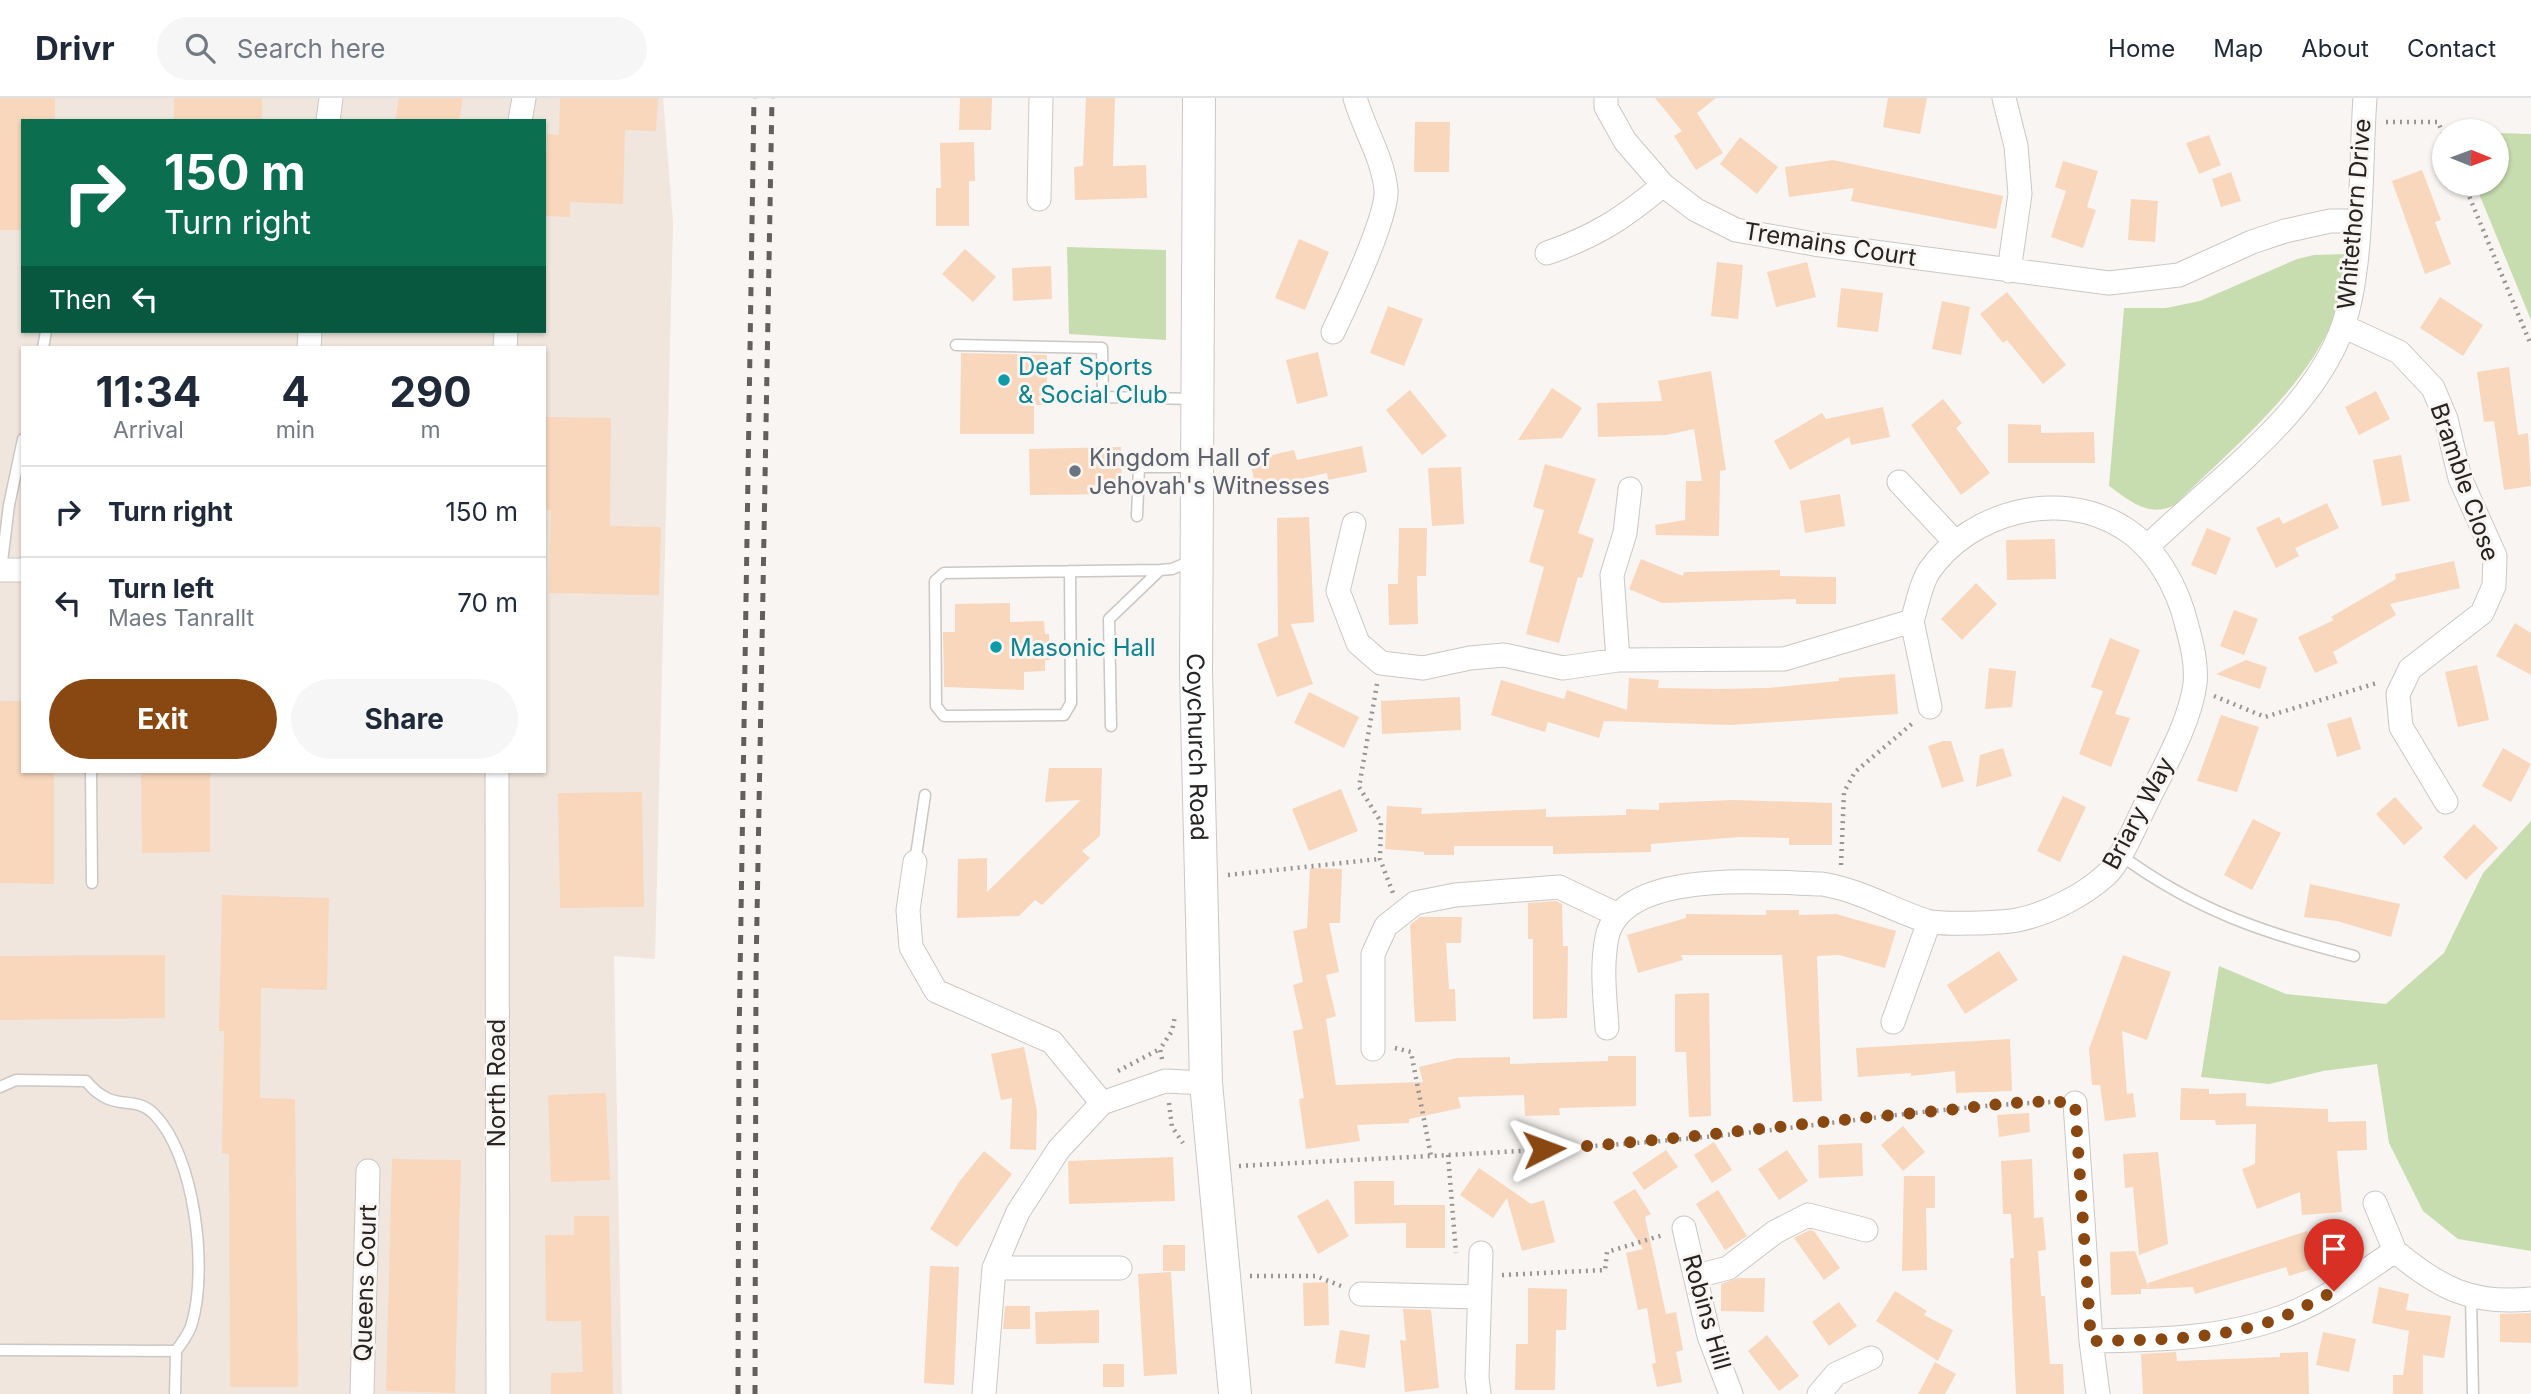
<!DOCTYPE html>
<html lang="en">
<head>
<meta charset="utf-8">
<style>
  body { margin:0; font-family:Inter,sans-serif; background:#f6f6f7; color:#1f2937; height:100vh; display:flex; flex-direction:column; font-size:26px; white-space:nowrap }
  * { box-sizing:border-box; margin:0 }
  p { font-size:23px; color:#747a83 }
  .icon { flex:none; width:38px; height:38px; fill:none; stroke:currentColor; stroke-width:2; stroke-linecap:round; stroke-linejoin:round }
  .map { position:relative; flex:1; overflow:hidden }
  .side { position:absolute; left:21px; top:248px; width:525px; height:427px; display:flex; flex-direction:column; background:#fff; border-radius:0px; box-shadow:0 2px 5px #0004 }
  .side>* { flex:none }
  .banner { position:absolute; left:21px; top:21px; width:525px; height:214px; border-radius:0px; box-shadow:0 2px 5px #0004; background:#0b6e4f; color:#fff; overflow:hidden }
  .needle { width:46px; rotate:91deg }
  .buttons { position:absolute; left:2432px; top:21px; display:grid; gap:14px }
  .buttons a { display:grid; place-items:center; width:77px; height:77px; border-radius:50%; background:#fff; box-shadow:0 2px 5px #0004; font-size:35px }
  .pin { position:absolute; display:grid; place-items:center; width:60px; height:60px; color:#fff; margin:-72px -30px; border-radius:50% 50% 50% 0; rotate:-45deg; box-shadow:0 0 7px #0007 }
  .pin .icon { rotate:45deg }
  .me { position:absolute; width:77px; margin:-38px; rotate:87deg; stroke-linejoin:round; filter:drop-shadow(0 0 5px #0008) }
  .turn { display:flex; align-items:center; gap:24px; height:147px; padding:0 28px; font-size:32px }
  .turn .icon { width:91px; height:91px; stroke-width:2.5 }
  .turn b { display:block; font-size:49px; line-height:60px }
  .then { display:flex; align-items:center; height:66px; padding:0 28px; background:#0003; gap:14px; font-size:26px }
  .eta { display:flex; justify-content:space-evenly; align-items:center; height:119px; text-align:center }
  .eta b { font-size:42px; font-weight:700; line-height:49px }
  .action { display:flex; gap:14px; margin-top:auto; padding:14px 28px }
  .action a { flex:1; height:80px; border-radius:42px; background:#894812; color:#fff; font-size:28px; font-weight:700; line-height:80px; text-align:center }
  .action a+a { background:#f6f6f7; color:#1f2937 }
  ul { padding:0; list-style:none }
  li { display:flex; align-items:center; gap:21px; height:91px; padding:0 28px; border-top:2px solid #e0e1e3 }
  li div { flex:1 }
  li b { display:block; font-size:26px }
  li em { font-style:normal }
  header { display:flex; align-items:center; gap:42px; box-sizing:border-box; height:98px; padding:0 35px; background:#fff; border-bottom:2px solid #e0e1e3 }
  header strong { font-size:33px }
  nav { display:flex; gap:38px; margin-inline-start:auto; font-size:24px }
  .search { width:490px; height:63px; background:#f6f6f7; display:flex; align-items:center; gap:18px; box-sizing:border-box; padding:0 24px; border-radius:38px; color:#747a83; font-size:26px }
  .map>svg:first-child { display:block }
  .built { fill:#f0e6de; fill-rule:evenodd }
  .green { fill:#c8ddaf }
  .building { fill:#f8d7bd }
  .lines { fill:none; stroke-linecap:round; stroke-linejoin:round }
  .lane-casing { stroke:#cac7c4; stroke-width:13 }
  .street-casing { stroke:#cac7c4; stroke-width:25 }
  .secondary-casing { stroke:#cac7c4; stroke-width:34 }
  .path { stroke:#989593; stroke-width:4.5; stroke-dasharray:2 5; stroke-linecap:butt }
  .lane { stroke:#fff; stroke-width:10 }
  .street { stroke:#fff; stroke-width:23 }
  .secondary { stroke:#fff; stroke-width:32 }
  .rail { stroke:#62605e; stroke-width:5; stroke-dasharray:9 9; stroke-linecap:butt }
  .route { stroke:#894812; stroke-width:12; stroke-dasharray:0 21.6 }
  .culture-dot { fill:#0f9aa8; stroke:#f8f5f2; stroke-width:2.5 }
  .worship-dot { fill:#6b7280; stroke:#f8f5f2; stroke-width:2.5 }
  .labels { text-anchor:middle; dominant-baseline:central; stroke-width:6; stroke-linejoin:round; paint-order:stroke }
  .street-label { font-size:24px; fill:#262423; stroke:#f8f5f2 }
  .culture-label { font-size:24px; fill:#0d838f; stroke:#f8f5f2; text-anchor:start }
  .worship-label { font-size:24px; fill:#5b616d; stroke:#f8f5f2; text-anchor:start }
</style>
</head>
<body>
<header>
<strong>Drivr</strong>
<div class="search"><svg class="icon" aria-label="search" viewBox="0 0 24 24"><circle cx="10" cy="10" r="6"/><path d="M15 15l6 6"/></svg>Search here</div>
<nav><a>Home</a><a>Map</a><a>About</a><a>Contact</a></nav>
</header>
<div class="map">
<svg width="2531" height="1296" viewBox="0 0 2531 1296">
  <rect width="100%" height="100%" fill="#f8f5f2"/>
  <path class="built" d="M0,0H663L673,124L655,861L614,858L622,1296H0ZM23,23H544V233H23ZM23,250H544V674H23Z"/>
  <path class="green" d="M2497,35L2531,36V222L2475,86H2497Z
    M1067,149L1166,152V242L1069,236Z
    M2345,156C2343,177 2341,199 2334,219C2306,292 2229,352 2175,407C2149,420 2130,403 2109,388L2124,210H2166L2200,203L2297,161L2314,157Z
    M2531,723V1153L2458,1141L2423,1113L2389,1045L2377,966L2323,973L2269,986L2201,979L2219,868L2286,896L2386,906L2444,855L2483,775Z"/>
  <path class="building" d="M0,0H55V23H23V132H0Z
    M174,0H262V23H174Z
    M399,0H463L459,23H395Z
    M560,0H658L656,33L625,32L623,106L570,104V119L544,118L547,36L559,37Z
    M960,0H992L991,32H959Z
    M1086,0H1115L1113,68L1146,67L1147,100L1075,102L1074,69L1083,68Z
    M1655,0H1716L1697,15L1723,55L1696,72L1674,38L1682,33Z
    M1888,0H1927L1920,36L1883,29Z
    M1415,24H1450L1449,74H1414Z
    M2209,37L2221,67L2199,76L2186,45Z
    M1740,39L1778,69L1757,96L1720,66Z
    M974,44L975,83H969V128H936V90H941L940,45Z
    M1833,62L2003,98L1996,131L1851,103L1854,90L1789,99L1785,69Z
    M2063,63L2098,73L2087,109L2096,112L2083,150L2051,139L2066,93L2055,89Z
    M2422,72L2441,122L2435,124L2451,166L2425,176L2392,83Z
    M2231,74L2241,103L2221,109L2212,81Z
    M2131,101L2158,103L2155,144L2128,142Z
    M1299,141L1329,154L1305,212L1275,200Z
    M965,151L996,179L973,204L942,176Z
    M1717,164L1743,167L1738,221L1711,218Z
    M1807,164L1816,199L1776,209L1767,174Z
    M1051,168L1052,201L1013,203L1012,170Z
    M1841,190L1883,195L1878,234L1837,229Z
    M2007,194L2066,267L2043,286L2007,242L2003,245L1980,216Z
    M2440,199L2483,227L2463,258L2420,230Z
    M1942,203L1970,209L1961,257L1932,251Z
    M1388,208L1423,221L1404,268L1370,255Z
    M1318,254L1328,298L1297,306L1286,262Z
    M961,255L1047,257V307H1034V336H960Z
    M2509,269L2518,337L2528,335L2531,388L2504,392L2494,323L2484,324L2477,274Z
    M1711,273L1726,372L1720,373L1719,438L1656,437L1655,427L1685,422L1686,383H1702L1694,331L1666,337L1598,339L1597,305L1662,303L1658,283Z
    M1552,290L1582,310L1562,340L1518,342Z
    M1410,292L1447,338L1422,357L1386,312Z
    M2376,293L2390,321L2359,337L2345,309Z
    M1943,301L1962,325L1956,330L1990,375L1961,397L1911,327Z
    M1883,309L1890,339L1851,347L1849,339L1790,372L1774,343L1822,315L1826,321Z
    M544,319L611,320L610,428L661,429L659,497L549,495L551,412H544Z
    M2008,326L2041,327V335L2094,334L2095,365H2008Z
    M1362,348L1367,374L1328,382L1327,375L1256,391L1250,362L1294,352L1297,362Z
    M1121,349L1122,396L1030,397L1029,351Z
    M2401,357L2410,403L2382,408L2373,362Z
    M1545,366L1596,381L1578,435L1594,441L1582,480L1578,479L1559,545L1526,536L1544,469L1529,464L1544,412L1533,409Z
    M1461,369L1464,426L1432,428L1428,370Z
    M1840,396L1845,428L1805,435L1800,403Z
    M2327,405L2339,430L2295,450L2299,458L2276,470L2256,430L2279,419L2283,426Z
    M1309,419L1314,524L1291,526L1313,586L1277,599L1257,546L1278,538L1277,420Z
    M1399,430H1427L1426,478H1417L1418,526L1389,527L1388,486H1398Z
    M2207,430L2231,440L2216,477L2191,467Z
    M2055,441L2056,481L2007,482L2006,442Z
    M1641,461L1683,478L1684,474L1780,472V478L1836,479V506H1796V501L1662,505L1629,491Z
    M2454,463L2460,490L2390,506L2396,517L2333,554L2338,565L2315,575L2298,539L2334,522L2331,519L2396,481L2395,476Z
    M1976,485L1997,506L1962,542L1941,521Z
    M1010,505V524L1044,523L1045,536H1049L1050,562H1045V573L1024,574V592L944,589L943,534H955V506Z
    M2234,512L2258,521L2244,557L2220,548Z
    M2515,525L2531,535V577L2496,558Z
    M2110,540L2140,552L2115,616L2130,620L2111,669L2079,656L2103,593L2091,589Z
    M2246,562L2267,569L2260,591L2216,576Z
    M2477,567L2489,622L2458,629L2445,574Z
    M1989,570L2016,573L2012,609L1985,611Z
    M1895,576L1898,616L1731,627L1604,623L1599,640L1548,624L1545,634L1491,617L1501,582L1564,601L1567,592L1627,612L1629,580L1659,582L1658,590L1720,591L1768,590L1839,583V580Z
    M1309,594L1359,619L1344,650L1294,625Z
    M1460,599L1461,632L1382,636L1381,603Z
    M0,603H23V674H54V786L0,785Z
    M2221,617L2259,629L2237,694L2197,683Z
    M2351,619L2361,651L2337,659L2327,626Z
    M1943,643H1951L1964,683L1942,690L1928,648Z
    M2003,650L2012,678L1976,689L1980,657Z
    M2503,650L2531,666L2511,704L2482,688Z
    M1049,670H1102L1100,738L1082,753L1090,760L1042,807L1035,802L1019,818L957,820L958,761L987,760V794L1081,702L1045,704Z
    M141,674H210V754L142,755Z
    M1341,691L1358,733L1309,753L1292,711Z
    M642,694L644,809L560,810L558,695Z
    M2063,698L2086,709L2060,764L2037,753Z
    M2395,699L2423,730L2404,747L2376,716Z
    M1734,702L1832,705V747H1789V740L1740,739L1651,746V754L1553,756V748H1454V757H1424V754L1385,751L1387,708L1422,710L1421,716L1546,711V719L1626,717V711L1659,712V705Z
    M2253,721L2281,735L2252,792L2224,777Z
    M2474,726L2498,750L2466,782L2443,759Z
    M1310,770L1342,771L1340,825H1329L1339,874L1326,877L1336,918L1326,921L1336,987L1423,984L1419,969L1457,960L1510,959V966L1608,963V958H1636V1008L1559,1010L1560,1017L1525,1018L1524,997L1458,999L1461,1010L1409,1021V1025L1357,1027L1360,1043L1306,1051L1299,1001L1304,1000L1293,933L1303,931L1293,887L1303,884L1293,833L1307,830Z
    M2310,786L2400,806L2391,839L2337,823L2304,819Z
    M222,797L329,800L327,892L261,890L260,1000L295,1001L298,1289H230L229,1056L222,1055L224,933H219Z
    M1556,803L1562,806L1563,848H1568L1567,920L1533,921V841H1528V805Z
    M1766,812H1799V817L1836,816L1896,833L1885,870L1839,857L1817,858L1822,1003L1793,1004L1782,857H1681L1683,862L1638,875L1627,837L1686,820V816L1766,817Z
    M1420,819H1462L1461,845H1446L1449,891H1455L1456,923L1415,924L1410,827Z
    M1999,853L2018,882L1965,916L1947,887Z
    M165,857V920L0,922V858Z
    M2123,857L2171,874L2147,942L2122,933L2127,996L2133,995L2136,1019L2105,1023L2100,987H2092L2089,951Z
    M1709,895L1711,1018L1689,1019L1686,954H1675V896Z
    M2010,941L2012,993L1956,995L1955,973L1911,978V975L1858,979L1856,950Z
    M1024,949L1037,1013L1036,1052L1010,1051L1012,1000L1001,1002L991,956Z
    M2181,990L2209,991V996L2246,995V1008L2328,1011V1024L2366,1023L2367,1052L2337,1053L2342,1114L2302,1117L2300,1094L2257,1111L2242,1071L2255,1066L2256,1026L2216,1027L2215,1022H2180Z
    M606,995L610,1082L551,1084L548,997Z
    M2029,1015L2030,1034L1999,1039L1997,1017Z
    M1903,1028L1925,1054L1903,1073L1881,1047Z
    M1714,1044L1732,1072L1712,1085L1694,1057Z
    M1862,1045L1863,1078L1819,1080L1818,1047Z
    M1666,1052L1678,1069L1644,1092L1632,1075Z
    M1787,1052L1808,1083L1779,1102L1758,1071Z
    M984,1053L1012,1076L957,1149L930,1131L959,1084Z
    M2158,1054L2168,1146L2139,1157L2133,1089L2125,1090L2123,1056Z
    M1173,1059L1175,1103L1069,1106L1068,1063Z
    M392,1061L461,1062L455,1295L386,1293Z
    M2032,1061L2034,1120L2043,1119L2046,1152L2038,1153L2041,1198H2045L2050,1266H2063L2064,1296H2016L2010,1160H2014L2011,1116H2003L2001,1063Z
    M1479,1070L1531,1106L1544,1102L1555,1144L1522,1153L1507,1100L1493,1120L1460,1097Z
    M1904,1078H1935V1110H1926L1927,1172L1902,1173Z
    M1354,1083H1394V1107H1445V1150H1406V1125L1355,1126Z
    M1635,1091L1651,1116L1645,1119L1666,1216L1676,1214L1683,1252L1676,1254L1682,1284L1657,1289L1652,1266L1656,1265L1647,1210L1638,1212L1626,1155L1643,1151L1613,1104Z
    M1718,1092L1747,1138L1725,1152L1696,1106Z
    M1328,1101L1349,1138L1318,1156L1297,1118Z
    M574,1118H609L613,1296H551V1275L583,1274L581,1223H546L545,1137H574Z
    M1810,1132L1814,1133L1840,1170L1824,1182L1794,1140Z
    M2307,1133L2318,1169L2289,1178L2286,1169L2195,1196L2193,1189L2149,1191L2148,1185Z
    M1163,1147H1185V1173H1163Z
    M2135,1153L2149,1191H2141V1196L2111,1197L2110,1154Z
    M930,1168L959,1169L954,1287L924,1285Z
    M1171,1174L1177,1276L1144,1278L1138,1176Z
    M1738,1180H1765L1764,1214L1721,1213V1186Z
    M1328,1184L1329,1227L1304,1228L1303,1185Z
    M2379,1189L2409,1196L2406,1212L2451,1218L2444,1260L2423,1257V1296H2393V1277H2403L2409,1233L2372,1225Z
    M1528,1190L1567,1191L1566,1232H1556L1555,1292H1515L1516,1246H1528Z
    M1895,1193L1927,1213L1924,1217L1953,1232L1938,1263L1876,1223Z
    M1839,1204L1857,1228L1829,1248L1812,1224Z
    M1005,1208H1030V1231H1003Z
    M1403,1211L1431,1212L1439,1290L1405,1294L1400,1242L1406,1243Z
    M1099,1212V1245L1036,1246L1035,1214Z
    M2531,1215V1245L2500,1244V1216Z
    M1340,1232L1370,1237L1365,1270L1335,1265Z
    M2323,1234L2356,1241L2349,1274L2316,1267Z
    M1767,1237L1799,1278L1779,1293L1748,1253Z
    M2176,1254L2177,1263L2280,1259V1255L2308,1254L2309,1296H2143L2141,1256Z
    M1935,1264L1956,1276L1945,1296H1918Z
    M1103,1266H1124V1289H1103Z"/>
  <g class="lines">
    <g class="lane-casing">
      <path id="lane" d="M956,247L1102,250L1103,299L1194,301
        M43,250L46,233
        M1137,418L1139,369H1194
        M1,472L9,407L23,341
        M1070,473L1071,605L1064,617L944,618L936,608L935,483L944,475L1160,472L1172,471L1194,462
        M1111,628L1109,521L1160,472
        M91,674L92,785
        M2119,756C2195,812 2263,835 2354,858
        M915,764L925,697
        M0,989L16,982L86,983C114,1017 133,995 154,1016C195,1057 208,1171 192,1225C190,1235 182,1244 176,1253
        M2471,1198L2473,1296
        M0,1252L176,1253L175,1296"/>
    </g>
    <g class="street-casing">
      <path id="street" d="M1606,0V9L1625,43L1663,87L1696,112L1736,132L1814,146L2109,185L2179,177L2252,144L2285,133L2330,123H2357
        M2004,0L2016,48L2020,96L2009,173
        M328,23L331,0
        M520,23L524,0
        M1039,101L1041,0
        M1547,155C1596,138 1624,120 1663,87
        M2343,228L2399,254L2433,290L2446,321L2460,380L2495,458L2494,488L2482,515L2410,571L2398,596L2401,629L2446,704
        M1333,234C1346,207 1388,118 1386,92C1383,60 1364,31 1355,0
        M309,250L310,233
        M505,250L506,233
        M1899,384L1955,444
        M1354,426L1338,493L1358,545L1381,565L1423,570L1470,560L1504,557L1563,570L1618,562L1784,561L1912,523C1917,508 1920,487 1929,473C1970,414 2059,390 2122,429C2156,449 2178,490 2187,528C2192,547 2197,566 2195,586C2190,625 2162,673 2145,708C2136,726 2120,765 2106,777C2083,798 2047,816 2017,822C2002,825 1940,827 1927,823C1892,812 1860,792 1822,786C1769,785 1623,769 1607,839C1601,869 1605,900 1607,930
        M2147,449C2213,384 2312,317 2343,228C2364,168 2360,65 2365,0
        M0,472H23
        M1912,523L1930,609
        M1618,562L1612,477L1625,435L1630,391
        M497,674L498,1296
        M915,764L908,812L911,849L936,893L1052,944L1102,1005
        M1893,924L1929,824
        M1373,951V856L1386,828L1415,805L1455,797L1559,789L1618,817
        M2075,1005L2091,1243L2098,1296
        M2375,1105L2395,1153
        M1684,1130L1709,1238L1731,1296
        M994,1170H1120
        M1697,1178L1728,1170L1775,1134L1808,1117L1866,1132
        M1361,1196L1479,1199
        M2091,1243C2151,1242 2216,1241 2273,1222C2318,1208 2357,1178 2395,1153C2439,1190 2472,1207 2531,1201
        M362,1296L368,1073
        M984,1296L994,1170L1018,1114L1059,1051L1102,1005L1165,983L1206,985
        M1479,1296L1477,1279L1481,1155
        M1819,1296L1836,1276L1871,1260"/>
    </g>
    <g class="secondary-casing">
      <g id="secondary">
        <path id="s1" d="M1199,0L1196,575L1206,985L1235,1296"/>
      </g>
    </g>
    <path class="path" d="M2386,24H2438L2445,40
      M2464,86L2531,247
      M1377,586L1359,689L1381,724L1380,761L1393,795
      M2214,598L2265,619L2377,585
      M1841,767L1844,694L1855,674L1914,624
      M1228,777L1380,761
      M1395,950L1411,954L1431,1058
      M1162,961L1160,951L1172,933L1175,918
      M1118,973L1160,951
      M1169,1005L1172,1029L1183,1045
      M1448,1057L1456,1155
      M1239,1068C1401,1059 1564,1053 1726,1037C1835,1026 1943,1008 2053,1004
      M1502,1177L1605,1172L1607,1154L1663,1137
      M1250,1178H1316L1341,1188"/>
    <use href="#lane" class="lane"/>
    <use href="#street" class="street"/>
    <use href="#secondary" class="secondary"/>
    <path class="rail" d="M738,1296L739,943L754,0
      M755,1296L756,873L772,0"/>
  </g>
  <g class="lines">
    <path class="route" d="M1544,1051C1672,1043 1798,1025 1926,1014C1975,1010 2026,1000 2075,1005L2091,1243C2151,1242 2218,1242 2275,1222C2295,1214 2315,1203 2334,1193"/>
  </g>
  <g class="culture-dot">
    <circle cx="1004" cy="282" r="7"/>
    <circle cx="996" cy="549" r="7"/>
  </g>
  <circle class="worship-dot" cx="1075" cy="373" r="7"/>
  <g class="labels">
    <g class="street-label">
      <text transform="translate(2354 116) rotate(-85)">Whitethorn Drive</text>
      <text transform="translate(1830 146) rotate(9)">Tremains Court</text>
      <text transform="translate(2465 384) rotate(71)">Bramble Close</text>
      <text stroke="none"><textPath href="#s1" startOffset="649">Coychurch Road</textPath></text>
      <text transform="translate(2138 715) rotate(-62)">Briary Way</text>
      <text transform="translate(496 985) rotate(-90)">North Road</text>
      <text transform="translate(365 1185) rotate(-88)">Queens Court</text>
      <text transform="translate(1707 1214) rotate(74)">Robins Hill</text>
    </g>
    <g class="culture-label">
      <text x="1018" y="268">Deaf Sports<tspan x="1018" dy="28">&amp; Social Club</tspan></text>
      <text x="1010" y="549">Masonic Hall</text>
    </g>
    <g class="worship-label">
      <text x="1089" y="359">Kingdom Hall of<tspan x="1089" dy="28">Jehovah's Witnesses</tspan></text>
    </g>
  </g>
</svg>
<div class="buttons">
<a><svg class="needle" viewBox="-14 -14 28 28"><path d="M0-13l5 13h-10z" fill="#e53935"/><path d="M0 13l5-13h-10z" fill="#747a83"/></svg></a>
</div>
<div class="pin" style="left:2334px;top:1193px;background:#d93025"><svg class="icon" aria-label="arrive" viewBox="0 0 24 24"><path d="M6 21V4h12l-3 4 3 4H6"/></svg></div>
<svg class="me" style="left:1544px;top:1051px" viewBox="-20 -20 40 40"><path d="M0-17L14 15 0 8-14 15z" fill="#894812" stroke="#fff" stroke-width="4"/></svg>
<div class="banner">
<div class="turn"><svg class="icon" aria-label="right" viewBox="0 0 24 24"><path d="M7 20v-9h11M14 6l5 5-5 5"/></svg><div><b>150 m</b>Turn right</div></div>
<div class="then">Then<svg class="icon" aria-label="left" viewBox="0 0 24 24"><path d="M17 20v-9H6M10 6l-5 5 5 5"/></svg></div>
</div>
<section class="side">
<div class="eta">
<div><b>11:34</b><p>Arrival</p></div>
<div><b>4</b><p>min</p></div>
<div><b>290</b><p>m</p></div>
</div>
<ul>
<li><svg class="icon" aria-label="right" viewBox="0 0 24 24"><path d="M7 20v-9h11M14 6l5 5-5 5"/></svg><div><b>Turn right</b></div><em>150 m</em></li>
<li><svg class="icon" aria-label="left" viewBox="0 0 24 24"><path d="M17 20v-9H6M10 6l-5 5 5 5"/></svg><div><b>Turn left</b><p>Maes Tanrallt</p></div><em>70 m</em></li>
</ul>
<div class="action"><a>Exit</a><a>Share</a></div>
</section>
</div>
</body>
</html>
